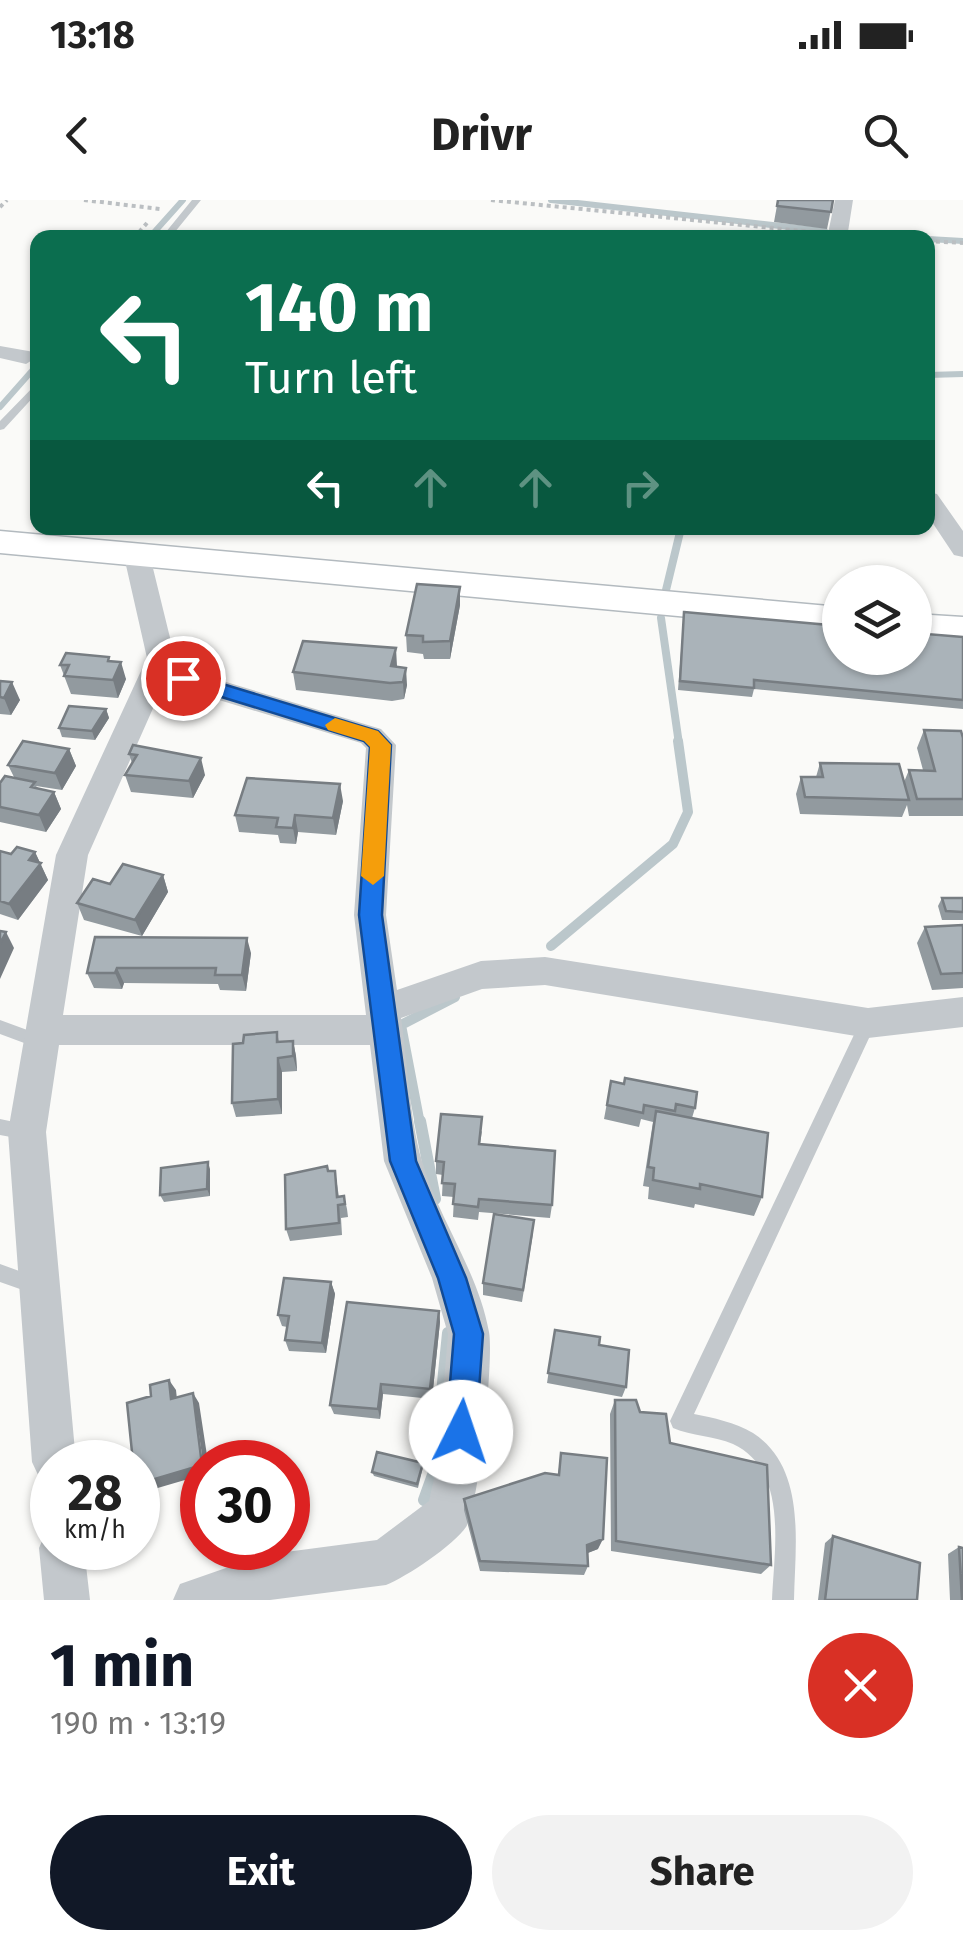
<!DOCTYPE html>
<html lang="en">
<head>
<meta charset="utf-8">
<style>
  body { margin:0; font-family:"Fira Sans",sans-serif; background:#f2f2f2; color:#222; height:100vh; display:flex; flex-direction:column; font-size:38px; white-space:nowrap }
  * { box-sizing:border-box; margin:0 }
  p { font-size:32px; color:#767676 }
  .icon { flex:none; width:55px; height:55px; fill:none; stroke:currentColor; stroke-width:2; stroke-linecap:round; stroke-linejoin:round }
  .map { position:relative; height:1400px; overflow:hidden }
  .sheet { display:flex; flex-direction:column; background:#fff; flex:1 }
  .sheet>* { flex:none }
  .banner { position:absolute; left:30px; top:30px; width:905px; height:305px; border-radius:20px; box-shadow:0 2px 8px #0004; background:#0b6e4f; color:#fff; overflow:hidden }
  .tools { position:absolute; left:822px; top:365px; display:grid; gap:20px }
  .tools a { display:grid; place-items:center; width:110px; height:110px; border-radius:50%; background:#fff; box-shadow:0 2px 8px #0004; font-size:50px }
  .speed { position:absolute; left:30px; top:1240px; display:flex; gap:20px; font-size:50px; font-weight:700; text-align:center }
  .speed>* { display:grid; place-content:center; width:130px; height:130px; border-radius:50%; background:#fff; box-shadow:0 2px 8px #0004; line-height:1 }
  .speed small { font-size:25px; font-weight:400 }
  .speed .limit { border:15px solid #d22; background:#fff; color:#111 }
  .pin { position:absolute; display:grid; place-items:center; width:85px; height:85px; color:#fff; margin:-42px; border:5px solid #fff; border-radius:50%; box-shadow:0 2px 10px #0007 }
  .me { position:absolute; width:110px; margin:-55px; rotate:4deg; stroke-linejoin:round; filter:drop-shadow(0 0 8px #0008) }
  .turn { display:flex; align-items:center; gap:35px; height:210px; padding:0 50px; font-size:45px }
  .turn .icon { width:130px; height:130px; stroke-width:2.5 }
  .turn b { display:block; font-size:70px; line-height:85px }
  .lanes { display:flex; align-items:center; height:95px; padding:0 50px; background:#0003; justify-content:center; gap:50px; direction:ltr }
  .lanes .off { opacity:.35 }
  .round { display:grid; place-items:center; flex:none; width:105px; height:105px; border-radius:52px; background:#f2f2f2 }
  .overview { display:flex; align-items:center; justify-content:space-between; height:170px; padding:0 50px }
  h1 { font-size:60px; font-weight:700; line-height:75px; color:#111827 }
  .action { display:flex; gap:20px; margin-top:auto; padding:20px 50px }
  .action a { flex:1; height:115px; border-radius:60px; background:#111827; color:#fff; font-size:40px; font-weight:700; line-height:115px; text-align:center }
  .action a+a { background:#f2f2f2; color:#222 }
  .status { display:flex; justify-content:space-between; align-items:center; height:70px; padding:0 50px; background:#fff; direction:ltr }
  .status svg { height:28px; fill:currentColor }
  header { display:flex; justify-content:space-between; align-items:center; height:130px; padding:0 50px; background:#fff; font-size:45px; font-weight:700 }
  .map>svg:first-child { display:block }
  .lines { fill:none; stroke-linecap:round; stroke-linejoin:round }
  .stream-far3 { stroke:#bbc7cb; stroke-width:6 }
  .stream-far2 { stroke:#bbc7cb; stroke-width:8 }
  .stream-far1 { stroke:#bbc7cb; stroke-width:10 }
  .stream { stroke:#bbc7cb; stroke-width:12 }
  .secondary-casing { stroke:#b3babf; stroke-width:3 }
  .path { stroke:#bbbfc2; stroke-width:4; stroke-dasharray:4 4; stroke-linecap:butt }
  .lane { fill:#c3c8cc; fill-rule:evenodd }
  .street { fill:#c3c8cc; fill-rule:evenodd }
  .secondary { fill:#fff; fill-rule:evenodd }
  .wall { fill:#929a9f }
  .shaded-wall { fill:#777d82 }
  .building { fill:#aab3b9; stroke:#777d82; stroke-width:2.5 }
  .route { fill:#1a73e8; stroke:#114b97; stroke-width:2.5 }
  .slow { fill:#f59e0b }
</style>
</head>
<body>
<div class="status"><b>13:18</b><svg viewBox="0 0 49 12"><path d="M0 12V9h3v3zM5 12V6h3v6zM10 12V3h3v9zM15 12V0h3v12zM26 1h20v11H26zM47 4h2v5h-2z"/></svg></div>
<header><svg class="icon" aria-label="back" viewBox="0 0 24 24"><path d="M15 5l-7 7 7 7"/></svg>Drivr<svg class="icon" aria-label="search" viewBox="0 0 24 24"><circle cx="10" cy="10" r="6"/><path d="M15 15l6 6"/></svg></header>
<div class="map">
<svg width="963" height="1400" viewBox="0 0 963 1400">
  <rect width="100%" height="100%" fill="#fafaf8"/>
  <g class="lines">
    <path class="stream-far3" d="M551,0L825,31
      M852,33L912,38
      M149,38L183,0
      M928,39L963,41
      M928,175L963,174
      M0,207L38,164"/>
    <path class="stream-far2" d="M666,390L681,328
      M661,418L679,544"/>
    <path class="stream-far1" d="M551,746L673,644L688,612L678,541
      M420,924L401,825L455,797"/>
    <path class="stream" d="M420,921L435,999
      M424,1300L434,1272L448,1133"/>
    <g class="secondary-casing">
      <path id="secondary" d="M0,331L840,407V431L0,353Z
        M915,414L963,417V443L915,438Z"/>
    </g>
    <path class="path" d="M84,0L160,9
      M491,0L813,32
      M0,7L7,0
      M861,36L876,38
      M134,38L147,23
      M928,41L963,43"/>
    <path class="lane" d="M192,0H201L170,38H161Z
      M38,182V192L4,229L0,230V221Z
      M868,816L874,818L876,823L694,1214C713,1218 735,1222 753,1233C807,1268 795,1345 794,1400H772C774,1350 789,1270 733,1244C714,1236 692,1236 673,1228L670,1221L862,818Z
      M0,820L49,838L51,843L49,848L43,850L0,834Z
      M0,919L33,926L36,932L33,938L27,940L0,935Z
      M0,1064L44,1080L46,1086L44,1092L37,1095L0,1082Z"/>
    <path class="street" d="M835,0H853L847,38H827Z
      M0,146L34,152L37,157L26,164L0,158Z
      M928,292L937,294L963,331V357L954,355L928,316Z
      M136,344L149,352L174,454L193,472L381,529L396,545L386,715L397,790L481,761L545,757L868,808L963,797V827L868,838L545,785L482,789L401,818C408,864 409,917 422,961C439,1020 478,1071 489,1132C494,1158 479,1306 466,1327C454,1345 406,1377 386,1385L270,1400H173L180,1384L263,1355L377,1340L429,1301L437,1266L448,1134L432,1078L384,961L370,845H59L46,932L76,1262H52V1283L39,1277L32,1262L8,932L56,655L147,458L123,352ZM166,479L173,486L361,543L366,548L354,715L366,815H63L88,655Z
      M52,1329V1348H84L90,1400H44L39,1348L46,1332Z"/>
    <use href="#secondary" class="secondary"/>
  </g>
  <path class="wall" d="M778,0H833L827,29L774,22Z
    M460,387V405L450,459H424L423,454L407,452L406,435Z
    M684,412L963,437V509L754,489L752,497L678,490Z
    M111,461L126,479L118,498L71,494L60,465Z
    M397,467L407,485L404,499L392,501L296,490L293,472Z
    M0,481L20,500L11,515L0,514Z
    M106,509L109,518L95,540L62,537L59,528Z
    M924,530L963,538V616H909L907,605L902,617L800,614L796,594L801,577H816L820,563L904,582L909,570H923L917,548Z
    M133,545L205,575L193,598L131,592L125,575L132,563L129,554Z
    M69,549L76,566L62,590L36,586L38,588L54,592L61,609L46,632L0,622V583L14,577L8,565Z
    M343,601L336,635L298,632L296,644L280,643L278,635L239,632L235,615Z
    M0,651L11,654L35,652L48,680L18,720L0,714Z
    M163,675L168,692L142,736L84,720L77,703L110,684Z
    M942,698H963V720H942L938,706Z
    M963,725V788L932,790L917,743L925,727Z
    M95,737L251,753L246,791L220,790L218,784L124,783L122,789L94,788L87,773Z
    M277,832L279,842L293,841L296,856L297,871L282,872V914L236,917L232,903L243,843Z
    M611,881L695,908L692,918L762,997L754,1016L695,1004L694,1008L648,999L649,987L643,986L653,922L641,919L639,927L604,919Z
    M482,931L480,944L552,1005L550,1018L479,1012L478,1020L453,1017L454,997L442,996L443,975L436,974V961Z
    M210,969V996L164,1002L160,995Z
    M329,971H335L339,997L344,996L347,1009L348,1017L341,1018L342,1035L290,1041L286,1029Z
    M533,1033L522,1102L483,1095V1083Z
    M331,1082L335,1094L326,1153L289,1151L285,1140L287,1127L282,1126L278,1115Z
    M439,1111L440,1122L432,1199L383,1194L380,1219L334,1214L330,1205Z
    M555,1130L599,1145L626,1187L622,1197L547,1183Z
    M615,1200L670,1243L771,1365L761,1374L611,1351L610,1214Z
    M561,1253L598,1349L587,1353L588,1366L584,1375L480,1371L464,1310V1299L558,1275Z
    M423,1263V1267L418,1288L374,1276L372,1272Z
    M833,1336L917,1400H818L825,1343Z
    M959,1347L963,1400H950L948,1354Z"/>
  <path class="shaded-wall" d="M460,387V405L450,459V441Z
    M396,448L397,466L393,484L391,466Z
    M121,462L126,479L118,498L113,480Z
    M406,468L407,485L404,499L403,482Z
    M12,482L20,500L11,515L4,498Z
    M106,509L109,518L95,540L92,531Z
    M69,549L76,566L62,590L55,573Z
    M201,558L205,575L193,598L189,581Z
    M340,584L343,601L336,635L333,618Z
    M54,592L61,609L46,632L39,615Z
    M295,615L298,632L296,644L293,628Z
    M35,652L48,680L18,720L9,704L29,660Z
    M163,675L168,692L142,736L135,720Z
    M6,732L14,748L0,779V744Z
    M247,738L251,753L246,791L242,775Z
    M117,768L124,783L122,789L115,773Z
    M293,841L296,856L297,871L293,856Z
    M278,858L282,872V914L278,899Z
    M208,962L210,969V996L207,989Z
    M331,1082L335,1094L326,1153L322,1143Z
    M439,1111L440,1122L432,1199L430,1189Z
    M169,1180L176,1190L178,1209L171,1199Z
    M381,1184L383,1194L380,1219L378,1209Z
    M193,1193L199,1203L208,1262H203Z
    M202,1265V1275L144,1292L138,1286V1284Z
    M603,1339L598,1349L583,1355L587,1345Z"/>
  <path class="building" d="M778,0H833L831,12L777,6Z
    M417,384L460,387L450,441L423,442V436L406,435Z
    M684,412L840,426V458H915V433L963,437V500L754,480V488L680,481Z
    M303,441L396,448L391,466L406,468L403,482L390,483L293,472Z
    M66,453L109,457L108,461L121,462L113,480L64,476L69,465H60Z
    M0,481L12,482L4,498L0,497Z
    M69,506L106,509L92,531L59,528Z
    M924,530L961,531L963,538V599H917L909,570L935,571Z
    M23,541L69,549L55,573L8,565Z
    M133,545L201,558L189,581L125,575L137,555L129,554Z
    M820,563L899,564L909,600L805,597L801,577H823Z
    M5,576L35,582L31,587L54,592L39,615L0,607V583Z
    M247,578L340,584L333,618L295,615L293,628L276,627L278,618L235,615Z
    M17,647L35,652L29,660L41,663L9,704L0,701V651L11,654Z
    M123,664L163,675L135,720L77,703L93,679L110,684Z
    M942,698H963V712L946,711Z
    M963,725V773L941,774L925,727Z
    M0,731L6,732L0,744Z
    M95,737L247,738L242,775H215L216,768H117L115,773H87Z
    M277,832V842L293,841V856L278,858V899L232,903L233,844L243,843L244,835Z
    M625,878L697,892L695,908L676,904L675,911L644,905L643,913L607,905L611,881L624,884Z
    M656,911L768,933L762,997L700,984V989L653,980L654,968L648,967Z
    M441,914L482,917L479,944L555,951L552,1005L479,999L478,1007L453,1004L455,984L442,983L444,962L436,961Z
    M208,962L207,989L160,995L161,968Z
    M327,966L328,971H335L337,997L344,996L345,1004L338,1005L339,1023L286,1029L285,975Z
    M494,1014L534,1020L523,1090L483,1083Z
    M284,1078L331,1082L322,1143L285,1140L289,1116L278,1115Z
    M347,1102L439,1111L430,1189L381,1184L378,1209L330,1205Z
    M555,1130L600,1137L599,1145L629,1150L626,1187L548,1173Z
    M169,1180L171,1199L193,1193L202,1265L138,1284V1262H133L127,1203L151,1196L150,1185Z
    M615,1200H636L640,1212L666,1214L670,1243L767,1265L771,1365L616,1341Z
    M377,1252L423,1263L417,1284L372,1272Z
    M561,1253L607,1258L603,1339L587,1345L588,1366L480,1361L464,1299L545,1273L559,1275Z
    M833,1336L920,1363L917,1400H825Z
    M959,1347L963,1348V1400H962Z"/>
  <path class="route" d="M183,472L378,531L391,545L382,715L416,961L466,1078L483,1134L476,1232L472,1243L461,1248L450,1243L446,1232L454,1134L438,1078L390,961L359,715L370,547L364,541L176,483V474Z"/>
  <path class="slow" d="M335,518L378,531L391,545L384,676L373,685L361,676L370,547L364,541L328,530L325,525Z"/>
</svg>
<div class="tools">
<a><svg class="icon" aria-label="layers" viewBox="0 0 24 24"><path d="M12 4l9 5-9 5-9-5zM3 14l9 5 9-5"/></svg></a>
</div>
<div class="speed"><div>28<small>km/h</small></div><div class="limit">30</div></div>
<div class="pin" style="left:183px;top:478px;background:#d93025"><svg class="icon" aria-label="arrive" viewBox="0 0 24 24"><path d="M6 21V4h12l-3 4 3 4H6"/></svg></div>
<svg class="me" style="left:461px;top:1232px" viewBox="-20 -20 40 40"><circle r="19" fill="#fff"/><path d="M0-13L10 11 0 6-10 11z" fill="#1a73e8"/></svg>
<div class="banner">
<div class="turn"><svg class="icon" aria-label="left" viewBox="0 0 24 24"><path d="M17 20v-9H6M10 6l-5 5 5 5"/></svg><div><b>140 m</b>Turn left</div></div>
<div class="lanes"><svg class="icon" aria-label="left" viewBox="0 0 24 24"><path d="M17 20v-9H6M10 6l-5 5 5 5"/></svg><svg class="icon off" aria-label="ahead" viewBox="0 0 24 24"><path d="M12 20V5M6 11l6-6 6 6"/></svg><svg class="icon off" aria-label="ahead" viewBox="0 0 24 24"><path d="M12 20V5M6 11l6-6 6 6"/></svg><svg class="icon off" aria-label="right" viewBox="0 0 24 24"><path d="M7 20v-9h11M14 6l5 5-5 5"/></svg></div>
</div>
</div>
<section class="sheet">
<div class="overview"><div><h1>1 min</h1><p>190 m · 13:19</p></div><a class="round" style="background:#d93025;color:#fff"><svg class="icon" aria-label="close" viewBox="0 0 24 24"><path d="M6 6l12 12M18 6L6 18"/></svg></a></div>
<div class="action"><a>Exit</a><a>Share</a></div>
</section>
</body>
</html>
